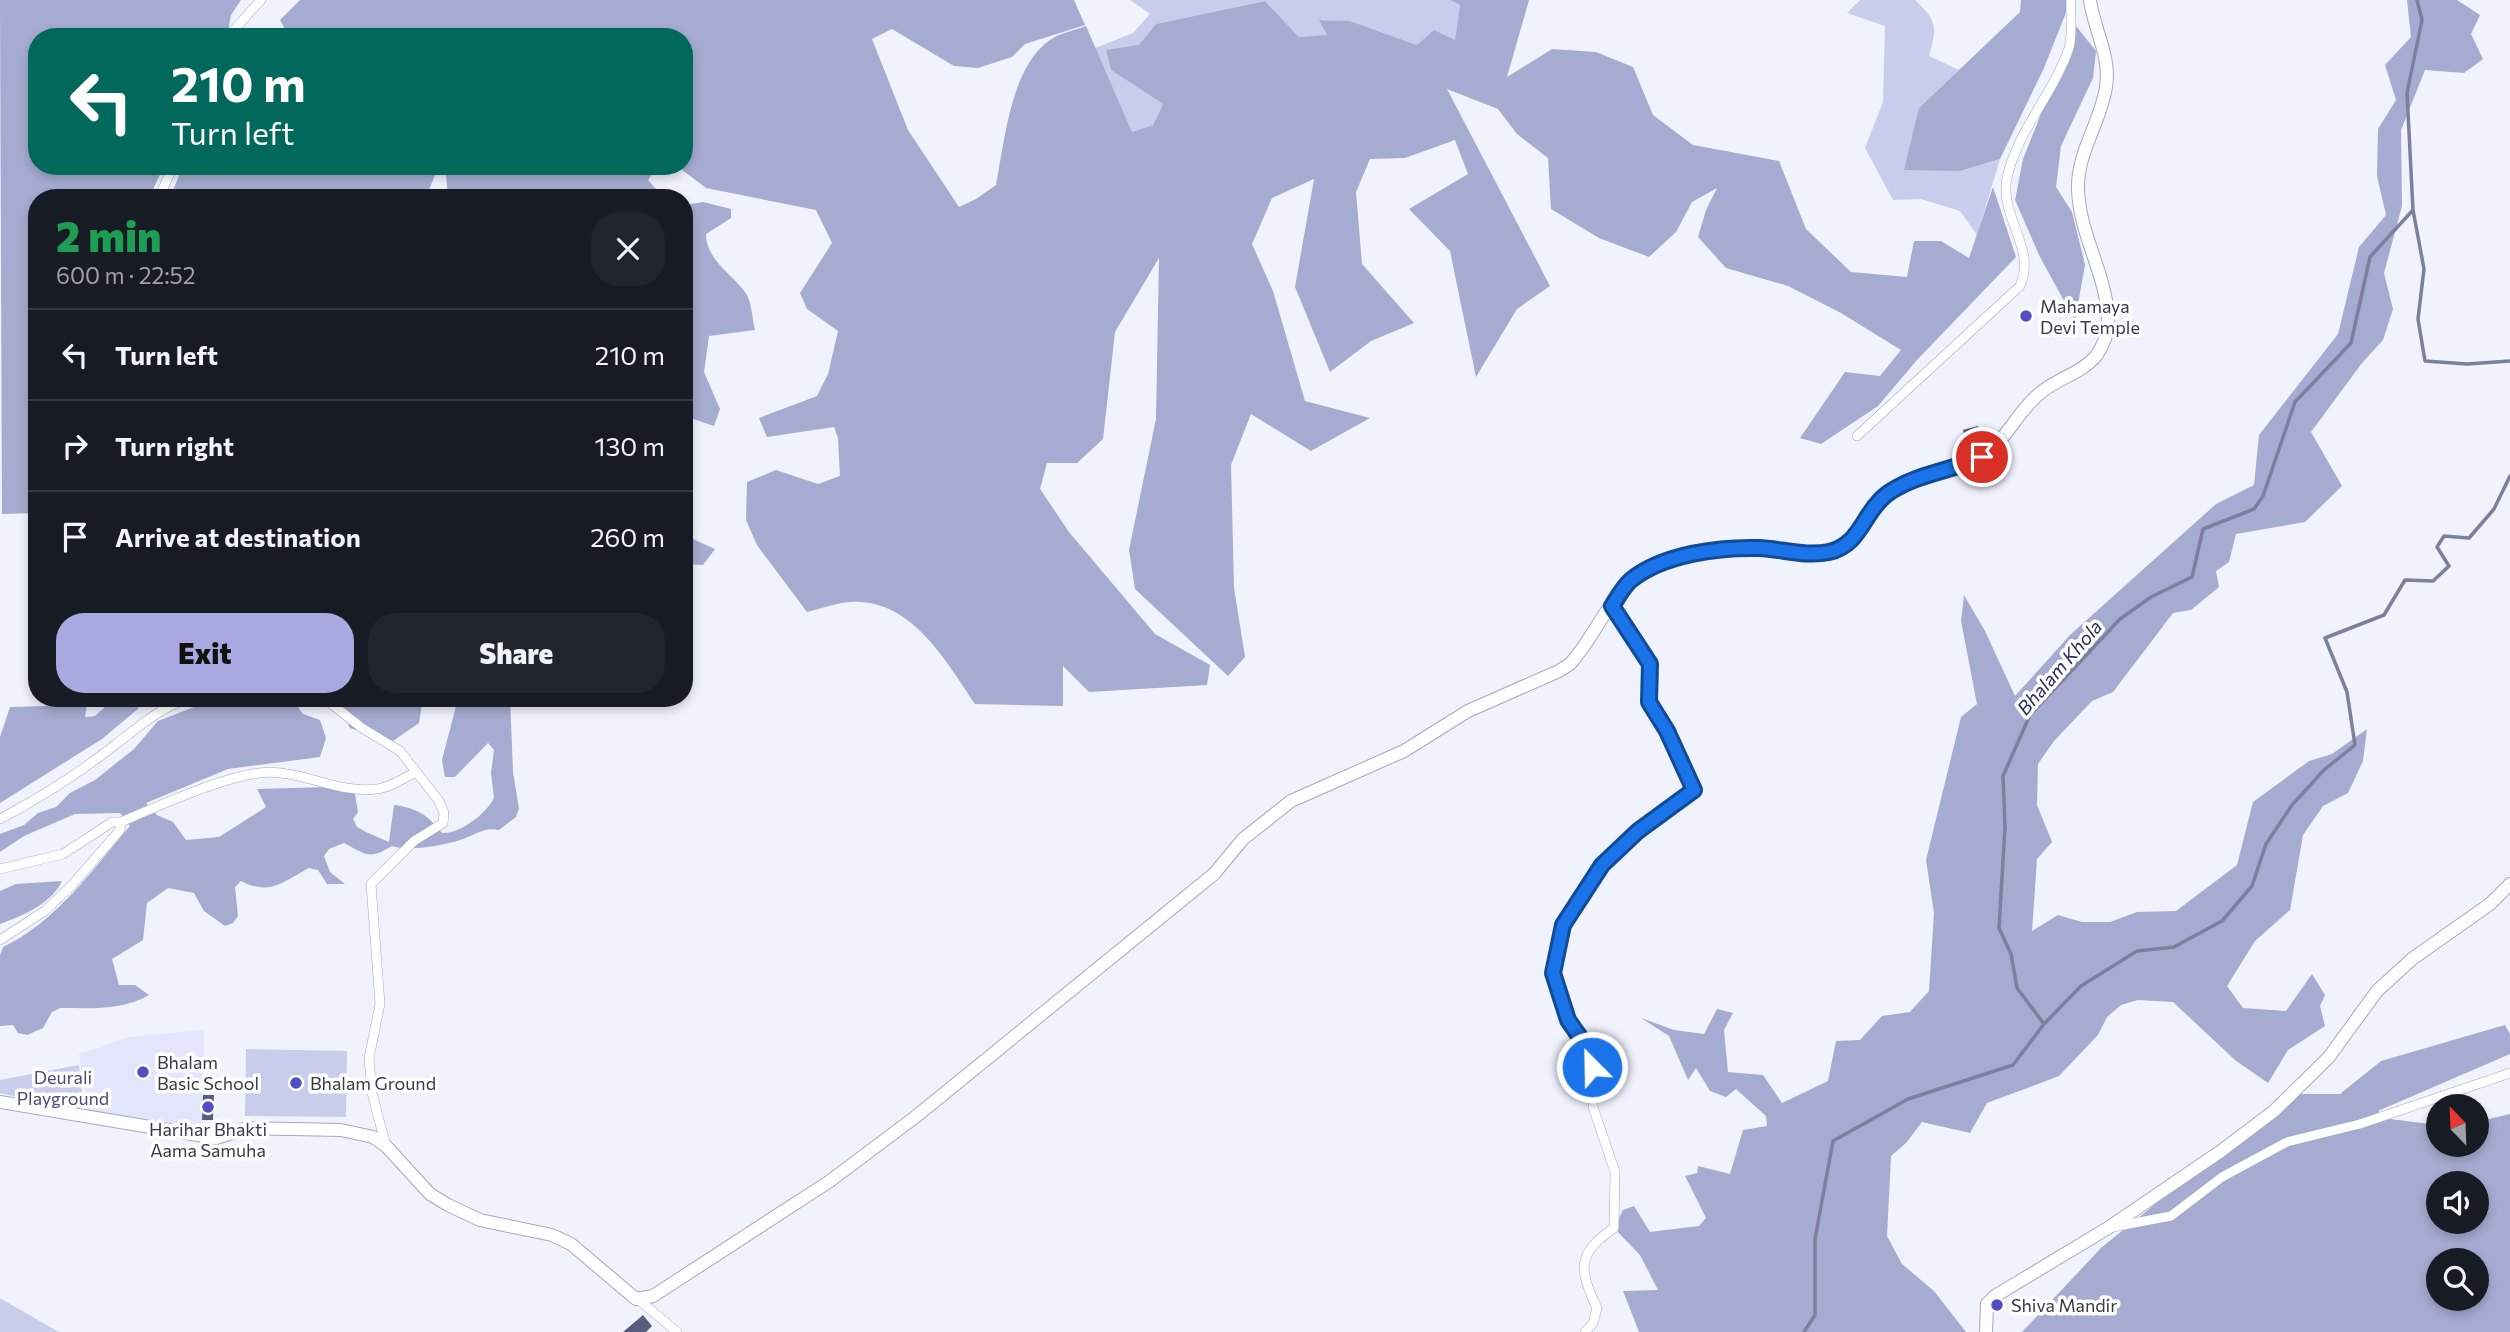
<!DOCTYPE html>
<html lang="en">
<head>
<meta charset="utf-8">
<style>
  body { margin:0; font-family:Commissioner,sans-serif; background:#20242c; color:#f1f3f6; height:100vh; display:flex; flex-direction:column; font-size:26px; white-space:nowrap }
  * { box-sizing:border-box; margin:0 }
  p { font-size:23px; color:#9ea1a6 }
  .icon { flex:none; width:38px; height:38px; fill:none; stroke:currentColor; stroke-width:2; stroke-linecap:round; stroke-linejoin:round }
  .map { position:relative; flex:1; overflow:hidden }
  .side { position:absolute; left:28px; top:189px; width:665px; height:518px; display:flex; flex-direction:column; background:#171b24; border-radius:28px; box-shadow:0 4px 10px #0003 }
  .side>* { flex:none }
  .top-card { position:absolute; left:28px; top:28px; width:665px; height:147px; border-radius:28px; box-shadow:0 4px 10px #0003; background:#00695c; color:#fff; overflow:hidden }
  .needle { width:46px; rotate:337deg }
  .buttons { position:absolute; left:2426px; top:1094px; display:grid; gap:14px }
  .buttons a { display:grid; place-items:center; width:63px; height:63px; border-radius:50%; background:#171b24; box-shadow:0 4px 10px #0003; font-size:35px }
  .pin { position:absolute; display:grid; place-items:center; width:60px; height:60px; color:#fff; margin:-30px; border:4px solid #fff; border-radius:50%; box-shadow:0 2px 7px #0007 }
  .me { position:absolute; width:77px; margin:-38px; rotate:337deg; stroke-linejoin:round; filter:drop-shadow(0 0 5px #0008) }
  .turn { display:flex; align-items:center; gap:24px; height:147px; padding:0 28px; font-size:32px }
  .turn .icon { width:91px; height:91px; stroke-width:2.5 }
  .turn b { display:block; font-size:49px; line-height:60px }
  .round { display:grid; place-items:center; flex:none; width:74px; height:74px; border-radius:28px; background:#20242c }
  .headline { display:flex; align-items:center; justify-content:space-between; height:119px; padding:0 28px }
  h1 { font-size:42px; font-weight:800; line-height:52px; color:#1e9e55 }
  .action { display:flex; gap:14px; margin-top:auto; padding:14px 28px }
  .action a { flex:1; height:80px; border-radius:28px; background:#a9a8e0; color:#111; font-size:28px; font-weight:800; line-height:80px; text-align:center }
  .action a+a { background:#20242c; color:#f1f3f6 }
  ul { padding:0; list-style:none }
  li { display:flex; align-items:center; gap:21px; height:91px; padding:0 28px; border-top:2px solid #363941 }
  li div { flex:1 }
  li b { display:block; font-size:26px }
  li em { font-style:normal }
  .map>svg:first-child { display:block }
  .built { fill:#e2e5fc }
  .green { fill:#c9cdec }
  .forest { fill:#a6abd1; fill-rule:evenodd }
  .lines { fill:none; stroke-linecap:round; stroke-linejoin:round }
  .stream { stroke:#7c809c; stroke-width:3.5 }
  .building { fill:#585c7e }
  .street-casing { stroke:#a5a8bc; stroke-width:10 }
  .secondary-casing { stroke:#a5a8bc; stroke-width:14 }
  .street { stroke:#fff; stroke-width:9 }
  .secondary { stroke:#fff; stroke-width:12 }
  .route-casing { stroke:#114b97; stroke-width:18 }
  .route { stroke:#1a73e8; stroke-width:12 }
  .poi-dot { fill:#514dc4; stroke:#fff; stroke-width:2.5 }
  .labels { text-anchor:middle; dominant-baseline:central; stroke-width:7; stroke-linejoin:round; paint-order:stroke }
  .poi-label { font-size:18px; fill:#393a42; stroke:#fff; text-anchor:start }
  .park-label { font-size:18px; fill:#464a7d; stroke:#fff }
  .water-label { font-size:19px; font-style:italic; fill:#2b2c5d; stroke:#fff }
</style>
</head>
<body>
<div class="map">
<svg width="2510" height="1332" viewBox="0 0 2510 1332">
  <rect width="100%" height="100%" fill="#f0f2fe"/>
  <path class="built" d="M204,1030L202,1129L88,1113L79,1054L129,1037Z"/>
  <path class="green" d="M1130,0H1450L1460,5L1455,41L1417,45L1350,21L1320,20L1327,36L1299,37L1265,1L1156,24L1140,45L1111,70L1163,104L1153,125L1132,132L1095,48L1133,33L1150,14Z
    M1860,0H1915C1938,22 1937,26 1929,56L1959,70L1919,108L1960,171L2000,159L1977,235L1960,211L1921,199L1893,200L1865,148L1883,102L1885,26L1847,13Z
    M246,1049L347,1051L346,1117L245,1116Z
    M79,1065L84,1112L0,1093V1080Z
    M0,1298L55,1330L59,1332H0Z"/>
  <path class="forest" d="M0,0H241L231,15L227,37H37V166H164L149,198H37V513L2,514Z
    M300,0H1074L1085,25L1025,44L1012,57L978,68L954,66L892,29L872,39L908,130L959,207L976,199L996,185C1005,140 1011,61 1055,37C1064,32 1076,30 1086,26L1132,132L1153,125L1163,104L1111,70L1106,50L1139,45L1156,24L1265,1L1299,37L1327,35L1319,20L1350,21L1417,45L1434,30L1455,40L1460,5L1450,0H1529L1507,77L1552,49L1596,52L1633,67L1653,115L1693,145L1779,161L1806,229L1851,272L1907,277L1914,241H1941L1969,258L1993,187L2016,257L1917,360L1878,406L1821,444L1800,438L1845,372L1880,376L1901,350L1841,313L1788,286L1726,268L1698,237L1706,210L1717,188L1692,202L1676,232L1649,257L1599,238L1551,209L1548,158L1517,134L1498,109L1447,89L1550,286L1517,309L1476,377L1450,251L1409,209L1468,174L1455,140L1405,158L1370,159L1356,192L1362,264L1414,323L1371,341L1330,372L1295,287L1314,179L1272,198L1252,244L1273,291L1305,401L1370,418L1311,451L1251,414L1231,465L1234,588L1245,657L1228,676L1135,589L1129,550L1156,419L1159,258L1115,332L1103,439L1077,463H1047L1040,489L1069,532L1155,634L1210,665L1207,685L1089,692L1063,666V706L975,704C946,661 911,598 850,602C836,603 820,609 807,612L757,545L746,520L747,482L776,470L818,484L840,476L838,438L834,427L767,437L759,418L817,396L828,374L838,331L807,309L800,293L832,243L816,210L706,188L677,166H684V37H293L288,35L280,20Z
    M2021,0H2071L2044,68L2000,159L1960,171L1904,170L1919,108L2020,12Z
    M2407,0H2457L2480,15L2471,34L2483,59L2464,73L2425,70L2401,130L2402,206L2384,273L2393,309L2383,340L2362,363L2311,432L2342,486L2305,522L2236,534L2229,562L2216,571L2219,587L2191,610L2173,613L2113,692L2092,701L2054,741L2038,764L2037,805L2052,842L2037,859L2032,931L2058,915L2082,922H2110L2137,912L2176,911L2237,865L2253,802L2309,761L2332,754L2367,729L2363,761L2348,793L2323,806L2303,835L2290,910L2255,941L2227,986L2243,1008L2286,1011L2312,974L2325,995L2320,1006L2325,1026L2288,1050L2268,1083L2235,1060L2173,1002L2138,1000L2121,1005L2107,1017L2098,1035L2059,1076L1987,1103L1970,1133L1922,1122L1906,1143L1891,1156L1887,1236L1902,1264L1934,1291L1966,1332H1639L1623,1291L1658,1290L1640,1255L1614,1228L1623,1210L1634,1206L1650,1232L1699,1226L1706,1218L1685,1176L1697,1173L1698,1166L1730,1174L1743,1130L1767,1126L1766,1116L1736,1089L1726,1097L1710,1091L1696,1068L1688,1080L1669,1036L1641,1018L1674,1030L1704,1034L1717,1009L1733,1013L1724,1030L1728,1072L1763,1075L1782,1103L1828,1081L1836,1041L1860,1040L1882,1016L1910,1012L1929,991L1934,913L1926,860L1961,717L1977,704L1961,621L1964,595L1985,631L2015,696L2070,635L2216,504L2254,485L2259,435L2338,334L2359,247L2386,215L2377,176L2378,129L2396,100L2385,65L2411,37Z
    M2076,26L2096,51L2093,78L2061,146L2056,187L2072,212L2085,265L2075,321L2040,257L2015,200L2023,159Z
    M183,166H657L648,180L664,198H448L446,174L435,175L426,197L419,190L398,194L401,198H170Z
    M703,202L731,209V218L706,234C707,261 731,273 745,292C752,301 752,319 755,330L709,336L704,372L720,409L714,426L684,416V205Z
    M684,535L715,549L703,565L684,564Z
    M62,698H88L85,717L95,716L104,708L103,698H126L139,708L102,739L0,803V737L10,707L46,706Z
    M227,698H291L303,714L320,720L326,738L320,757L228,769L146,803L157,815L173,822L186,840L219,837L266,807L257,789L329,787L355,794L358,812L353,819L357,827L366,832L389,842L394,805C417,808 428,815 442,833C460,834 486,814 494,798L491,773L494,750L488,743L455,777H445L442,760L458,698H510L513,772L519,809L516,817L499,830C483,827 478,834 463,839C447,845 408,852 392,846C369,860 367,855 344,843L329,849L324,856L330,872L345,884H327L318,870L309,868C282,882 271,896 241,881L235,887L238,916L233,923L225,926L204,911L194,893L168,888L147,903L143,940L112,959L119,985H135L149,995C121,1011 91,1008 60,1008L52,1012L43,1028L27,1035L18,1033L13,1025L0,1026V955L3,947C56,922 92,870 130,826L120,813L75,814L24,836L0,852V834L24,825L38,813L56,807L70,793L95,780L134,749L158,721L202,704L220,703Z
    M336,698H423L419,723L393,741L350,728Z
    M62,881C51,904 24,915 0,924V891L16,884Z
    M2505,1025L2510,1034V1054L2378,1111L2390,1119L2438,1125V1144H2476V1122L2510,1114V1332H2022L2102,1247L2292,1094H2340L2381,1061ZM2438,1183H2476V1222H2438ZM2438,1260H2476V1298H2438Z"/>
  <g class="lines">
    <path class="stream" d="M2413,210L2424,269L2418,319L2425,361L2467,364L2510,361
      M2044,1024L2081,986L2137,951L2174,947L2222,921L2252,886L2266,844L2292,805L2324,770L2355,745L2347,692L2325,638L2384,615L2405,580L2433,581L2449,566L2437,547L2444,536L2469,538L2494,509L2510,476
      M1804,1332L1815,1315V1239L1833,1141L1908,1099L2013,1065L2044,1024L2017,988L2011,954L1999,928L2005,827L2003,776L2030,715L2120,619L2151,597L2192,577L2203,529L2254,509L2263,496L2295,402L2351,343L2370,257L2413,210L2407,93L2422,20L2417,0"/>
  </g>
  <path class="building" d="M1978,426L1983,444L1969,452L1963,430Z
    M203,1095H214L213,1120H202Z
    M643,1315L652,1326L646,1332H623Z"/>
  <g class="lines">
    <g class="street-casing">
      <path id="street" d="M231,37L232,32L261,0
        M159,198L173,166
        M1857,436L2020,286C2037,248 1999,217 2007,178C2017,131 2054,93 2069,48C2073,34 2070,15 2071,0
        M324,698L362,728L400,751L439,801L444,813L443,823L414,841L371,884L380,1004L369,1058L372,1093L386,1146
        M0,819C40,798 79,773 115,745C141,725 157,710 188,698
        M121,822C158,806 220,778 259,773C299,768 336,794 376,789C389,788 404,778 416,772
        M0,869L63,854L112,822H121L120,830L71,886L46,910L0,940
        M2113,1227L2171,1216L2222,1177L2287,1142L2360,1124L2510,1073
        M639,1300L677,1332
        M1585,1332L1593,1323L1597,1308C1579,1269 1576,1254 1614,1228L1615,1172L1593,1107L1594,1082L1591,1053L1568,1020L1553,973L1563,925L1602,865L1638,831L1694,790L1667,731L1649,702L1650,665L1612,606"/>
    </g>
    <g class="secondary-casing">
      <path id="secondary" d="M0,1102L216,1138L248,1128L341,1130L373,1137L386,1146L430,1194L448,1205L480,1220L552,1235L571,1244L636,1299L653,1296L830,1181L914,1118L1214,874L1243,839L1291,801L1404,751L1468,711L1559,671L1570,664C1592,640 1605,607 1628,583C1654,556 1723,548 1759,548C1783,548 1809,558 1832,551C1865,542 1869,502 1898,487C1925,473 1957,473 1982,456C2007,440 2017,412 2039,394C2055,379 2081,374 2096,356C2103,346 2108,334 2108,322C2108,276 2079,235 2078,189C2077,152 2101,122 2106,87C2111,56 2094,30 2090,0
        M1986,1332L1987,1304L1995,1296L2108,1228L2221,1151L2274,1111L2329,1057L2377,991L2412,959L2490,904L2510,884"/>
    </g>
    <use href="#street" class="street"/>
    <use href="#secondary" class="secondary"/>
  </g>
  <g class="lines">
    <g class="route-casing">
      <path id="route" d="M1592,1067L1591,1053L1568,1020L1553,973L1563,925L1602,865L1638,831L1694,790L1667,731L1649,702L1650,664L1612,606C1618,597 1623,587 1631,580C1663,554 1719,547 1759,548C1782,549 1806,557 1829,552C1861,545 1863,512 1887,494C1914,474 1952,471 1982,457"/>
    </g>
    <use href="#route" class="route"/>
  </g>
  <g class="poi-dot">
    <circle cx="2026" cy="316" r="7"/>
    <circle cx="143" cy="1072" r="7"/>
    <circle cx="296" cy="1083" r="7"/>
    <circle cx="208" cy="1107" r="7"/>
    <circle cx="1997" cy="1305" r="7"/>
  </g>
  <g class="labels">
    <g class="poi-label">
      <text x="2040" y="306">Mahamaya<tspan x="2040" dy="21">Devi Temple</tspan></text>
      <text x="157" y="1062">Bhalam<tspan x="157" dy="21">Basic School</tspan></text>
      <text x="310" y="1083">Bhalam Ground</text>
      <text x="208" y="1129" text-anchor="middle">Harihar Bhakti<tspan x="208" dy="21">Aama Samuha</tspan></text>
      <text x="2011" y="1305">Shiva Mandir</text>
    </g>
    <g class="park-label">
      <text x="63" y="1077">Deurali<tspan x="63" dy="21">Playground</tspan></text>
    </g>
    <g class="water-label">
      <text transform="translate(2059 667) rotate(-49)">Bhalam Khola</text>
    </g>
  </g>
</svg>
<div class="buttons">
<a><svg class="needle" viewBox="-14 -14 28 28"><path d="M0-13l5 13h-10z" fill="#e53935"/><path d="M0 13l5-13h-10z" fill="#9ea1a6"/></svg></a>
<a><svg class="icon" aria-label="sound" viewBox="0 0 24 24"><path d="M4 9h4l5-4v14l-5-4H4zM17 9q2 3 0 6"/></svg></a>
<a><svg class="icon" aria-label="search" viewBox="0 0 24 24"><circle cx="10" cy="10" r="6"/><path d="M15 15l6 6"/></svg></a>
</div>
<div class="pin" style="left:1982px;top:457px;background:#d93025"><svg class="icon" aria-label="arrive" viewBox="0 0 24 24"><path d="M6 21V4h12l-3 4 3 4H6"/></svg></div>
<svg class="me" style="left:1592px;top:1067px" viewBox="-20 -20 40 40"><circle r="17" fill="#1a73e8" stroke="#fff" stroke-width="3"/><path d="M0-11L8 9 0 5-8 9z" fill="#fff"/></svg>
<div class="top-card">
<div class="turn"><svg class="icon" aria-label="left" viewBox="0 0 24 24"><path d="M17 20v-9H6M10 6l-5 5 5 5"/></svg><div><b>210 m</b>Turn left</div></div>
</div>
<section class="side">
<div class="headline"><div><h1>2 min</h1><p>600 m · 22:52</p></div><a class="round"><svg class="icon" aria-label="close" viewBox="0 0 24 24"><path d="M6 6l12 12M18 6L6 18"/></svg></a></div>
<ul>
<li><svg class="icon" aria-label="left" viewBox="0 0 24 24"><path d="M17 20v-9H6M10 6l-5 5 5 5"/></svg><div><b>Turn left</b></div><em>210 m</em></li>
<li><svg class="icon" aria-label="right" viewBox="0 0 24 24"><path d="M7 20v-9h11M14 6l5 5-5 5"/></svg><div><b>Turn right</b></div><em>130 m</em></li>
<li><svg class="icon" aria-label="arrive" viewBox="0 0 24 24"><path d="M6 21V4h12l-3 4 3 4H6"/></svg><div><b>Arrive at destination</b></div><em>260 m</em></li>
</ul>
<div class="action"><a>Exit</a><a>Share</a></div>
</section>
</div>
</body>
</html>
